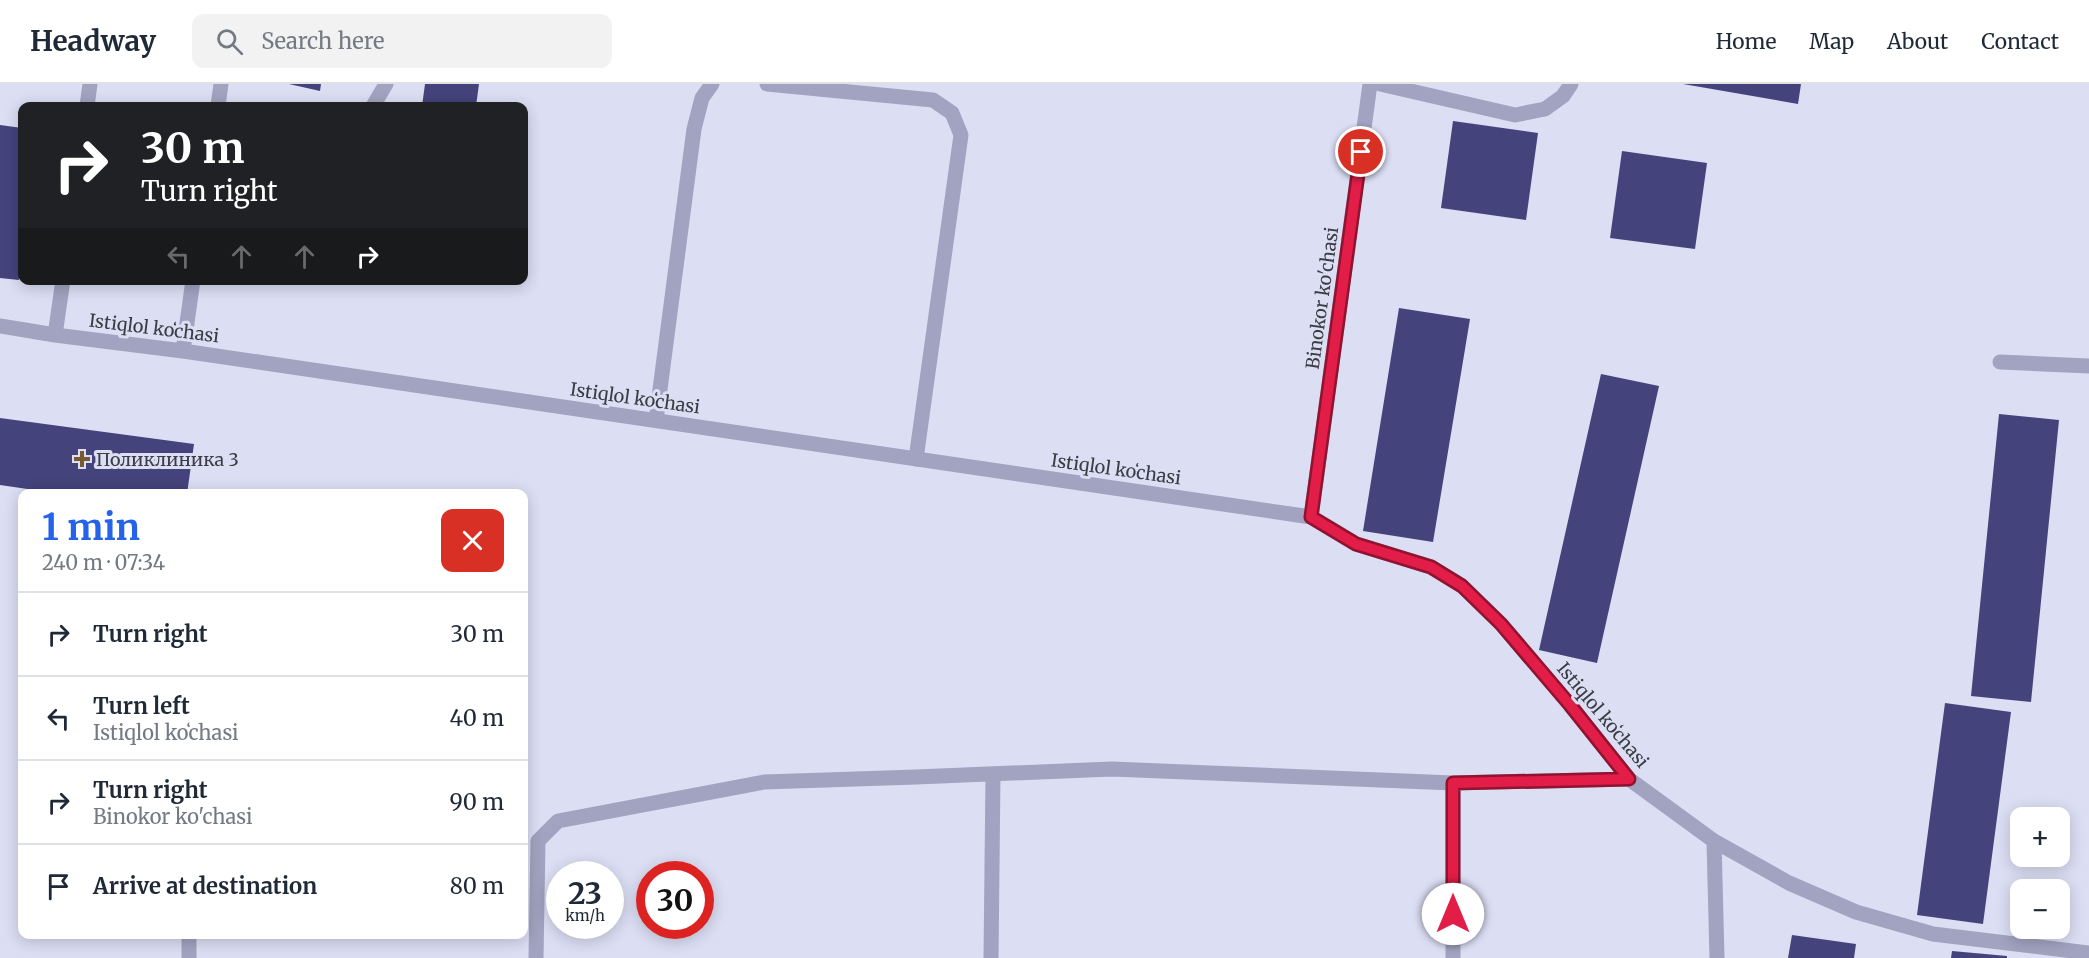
<!DOCTYPE html>
<html lang="en">
<head>
<meta charset="utf-8">
<style>
  body { margin:0; font-family:Merriweather,serif; background:#f2f2f3; color:#1f2937; height:100vh; display:flex; flex-direction:column; font-size:22px; white-space:nowrap }
  * { box-sizing:border-box; margin:0 }
  p { font-size:20px; color:#747a83 }
  .icon { flex:none; width:33px; height:33px; fill:none; stroke:currentColor; stroke-width:2; stroke-linecap:round; stroke-linejoin:round }
  .map { position:relative; flex:1; overflow:hidden }
  .sheet { position:absolute; left:18px; top:405px; width:510px; height:450px; display:flex; flex-direction:column; background:#fff; border-radius:12px; box-shadow:0 3px 15px #0003 }
  .sheet>* { flex:none }
  .hud { position:absolute; left:18px; top:18px; width:510px; height:183px; border-radius:12px; box-shadow:0 3px 15px #0003; background:#202124; color:#fff; overflow:hidden }
  .controls { position:absolute; left:2010px; top:723px; display:grid; gap:12px }
  .controls a { display:grid; place-items:center; width:60px; height:60px; border-radius:12px; background:#fff; box-shadow:0 3px 15px #0003; font-size:30px }
  .speed { position:absolute; left:546px; top:777px; display:flex; gap:12px; font-size:30px; font-weight:700; text-align:center }
  .speed>* { display:grid; place-content:center; width:78px; height:78px; border-radius:50%; background:#fff; box-shadow:0 3px 15px #0003; line-height:1 }
  .speed small { font-size:15px; font-weight:400 }
  .speed .limit { border:9px solid #d22; background:#fff; color:#111 }
  .pin { position:absolute; display:grid; place-items:center; width:51px; height:51px; color:#fff; margin:-26px; border:3px solid #fff; border-radius:50%; box-shadow:0 2px 6px #0007 }
  .me { position:absolute; width:66px; margin:-33px; rotate:0deg; stroke-linejoin:round; filter:drop-shadow(0 0 4px #0008) }
  .turn { display:flex; align-items:center; gap:21px; height:126px; padding:0 24px; font-size:27px }
  .turn .icon { width:78px; height:78px; stroke-width:2.5 }
  .turn b { display:block; font-size:42px; line-height:51px }
  .lanes { display:flex; align-items:center; height:57px; padding:0 24px; background:#0003; justify-content:center; gap:30px; direction:ltr }
  .lanes .off { opacity:.35 }
  .round { display:grid; place-items:center; flex:none; width:63px; height:63px; border-radius:12px; background:#f2f2f3 }
  .summary { display:flex; align-items:center; justify-content:space-between; height:102px; padding:0 24px }
  h1 { font-size:36px; font-weight:700; line-height:45px; color:#2563eb }
  ul { padding:0; list-style:none }
  li { display:flex; align-items:center; gap:18px; height:84px; padding:0 24px; border-top:2px solid #e0e1e3 }
  li div { flex:1 }
  li b { display:block; font-size:22px }
  li em { font-style:normal }
  header { display:flex; align-items:center; gap:36px; box-sizing:border-box; height:84px; padding:0 30px; background:#fff; border-bottom:2px solid #e0e1e3 }
  header strong { font-size:28px }
  nav { display:flex; gap:33px; margin-inline-start:auto; font-size:21px }
  .search { width:420px; height:54px; background:#f2f2f3; display:flex; align-items:center; gap:15px; box-sizing:border-box; padding:0 21px; border-radius:12px; color:#747a83; font-size:22px }
  .map>svg:first-child { display:block }
  .building { fill:#44437c }
  .lines { fill:none; stroke-linecap:round; stroke-linejoin:round }
  .service { stroke:#a1a3c0; stroke-width:15 }
  .minor { stroke:#a1a3c0; stroke-width:15 }
  .route-casing { stroke:#92132f; stroke-width:15 }
  .route { stroke:#e11d48; stroke-width:10 }
  .poi-dot { fill:#79592f; stroke:#dcdef4; stroke-width:2 }
  .labels { text-anchor:middle; dominant-baseline:central; stroke-width:6; stroke-linejoin:round; paint-order:stroke }
  .street-label { font-size:18px; fill:#3b3c44; stroke:#dcdef4 }
  .poi-label { font-size:18px; fill:#3b3c44; stroke:#dcdef4; text-anchor:start }
</style>
</head>
<body>
<header>
<strong>Headway</strong>
<div class="search"><svg class="icon" aria-label="search" viewBox="0 0 24 24"><circle cx="10" cy="10" r="6"/><path d="M15 15l6 6"/></svg>Search here</div>
<nav><a>Home</a><a>Map</a><a>About</a><a>Contact</a></nav>
</header>
<div class="map">
<svg width="2089" height="874" viewBox="0 0 2089 874">
  <rect width="100%" height="100%" fill="#dcdef4"/>
  <path class="building" d="M289,0H321L320,7Z
    M425,0H479L476,22H422Z
    M1683,0H1801L1798,20Z
    M1453,37L1538,49L1526,136L1441,124Z
    M0,41L22,44V170L19,196L0,194Z
    M1622,67L1707,79L1695,165L1610,154Z
    M1399,224L1470,235L1433,458L1363,447Z
    M1601,290L1659,302L1597,579L1539,566Z
    M1999,330L2059,336L2031,618L1971,612Z
    M0,334L194,360L187,410H62L0,401Z
    M1945,619L2011,628L1983,840L1917,831Z
    M1792,851L1856,860L1854,874H1788Z
    M1952,867L2007,872V874H1951Z"/>
  <g class="lines">
    <path class="service" d="M767,0L933,16L952,29L961,51L916,375
      M1380,0L1515,31L1545,25L1563,12L1571,0
      M373,22L386,0
      M2000,278L2089,282
      M656,336L694,45L702,14L712,0"/>
    <path class="minor" d="M87,22L90,0
      M218,22L221,0
      M0,242L55,251L183,267L1311,433L1356,460L1431,483L1462,502L1501,540L1570,621L1629,695L1714,757L1789,799L1856,828L1933,850L2089,869
      M55,251L63,196
      M183,267L193,196
      M1311,433L1370,0
      M1453,699V874
      M1714,757L1717,874
      M189,874V850
      M536,874L538,757L558,737L764,698L916,693L1112,685L1453,699L1629,695
      M991,874L993,690"/>
  </g>
  <g class="lines">
    <g class="route-casing">
      <path id="route" d="M1361,68L1311,433L1356,460L1431,483L1462,502L1501,540L1570,621L1629,695L1453,699V830"/>
    </g>
    <use href="#route" class="route"/>
  </g>
  <path class="poi-dot" d="M79 366h6v6h6v6h-6v6h-6v-6h-6v-6h6z"/>
  <g class="labels">
    <g class="street-label">
      <text transform="translate(1322 214) rotate(-82)">Binokor ko'chasi</text>
      <text transform="translate(154 244) rotate(7)">Istiqlol koʻchasi</text>
      <text transform="translate(635 314) rotate(8)">Istiqlol koʻchasi</text>
      <text transform="translate(1116 385) rotate(8)">Istiqlol koʻchasi</text>
      <text transform="translate(1603 631) rotate(50)">Istiqlol koʻchasi</text>
    </g>
    <g class="poi-label">
      <text x="96" y="375">Поликлиника 3</text>
    </g>
  </g>
</svg>
<div class="controls">
<a>+</a>
<a>−</a>
</div>
<div class="speed"><div>23<small>km/h</small></div><div class="limit">30</div></div>
<div class="pin" style="left:1361px;top:68px;background:#d93025"><svg class="icon" aria-label="arrive" viewBox="0 0 24 24"><path d="M6 21V4h12l-3 4 3 4H6"/></svg></div>
<svg class="me" style="left:1453px;top:830px" viewBox="-20 -20 40 40"><circle r="19" fill="#fff"/><path d="M0-13L10 11 0 6-10 11z" fill="#e11d48"/></svg>
<div class="hud">
<div class="turn"><svg class="icon" aria-label="right" viewBox="0 0 24 24"><path d="M7 20v-9h11M14 6l5 5-5 5"/></svg><div><b>30 m</b>Turn right</div></div>
<div class="lanes"><svg class="icon off" aria-label="left" viewBox="0 0 24 24"><path d="M17 20v-9H6M10 6l-5 5 5 5"/></svg><svg class="icon off" aria-label="ahead" viewBox="0 0 24 24"><path d="M12 20V5M6 11l6-6 6 6"/></svg><svg class="icon off" aria-label="ahead" viewBox="0 0 24 24"><path d="M12 20V5M6 11l6-6 6 6"/></svg><svg class="icon" aria-label="right" viewBox="0 0 24 24"><path d="M7 20v-9h11M14 6l5 5-5 5"/></svg></div>
</div>
<section class="sheet">
<div class="summary"><div><h1>1 min</h1><p>240 m · 07:34</p></div><a class="round" style="background:#d93025;color:#fff"><svg class="icon" aria-label="close" viewBox="0 0 24 24"><path d="M6 6l12 12M18 6L6 18"/></svg></a></div>
<ul>
<li><svg class="icon" aria-label="right" viewBox="0 0 24 24"><path d="M7 20v-9h11M14 6l5 5-5 5"/></svg><div><b>Turn right</b></div><em>30 m</em></li>
<li><svg class="icon" aria-label="left" viewBox="0 0 24 24"><path d="M17 20v-9H6M10 6l-5 5 5 5"/></svg><div><b>Turn left</b><p>Istiqlol koʻchasi</p></div><em>40 m</em></li>
<li><svg class="icon" aria-label="right" viewBox="0 0 24 24"><path d="M7 20v-9h11M14 6l5 5-5 5"/></svg><div><b>Turn right</b><p>Binokor ko'chasi</p></div><em>90 m</em></li>
<li><svg class="icon" aria-label="arrive" viewBox="0 0 24 24"><path d="M6 21V4h12l-3 4 3 4H6"/></svg><div><b>Arrive at destination</b></div><em>80 m</em></li>
</ul>
</section>
</div>
</body>
</html>
